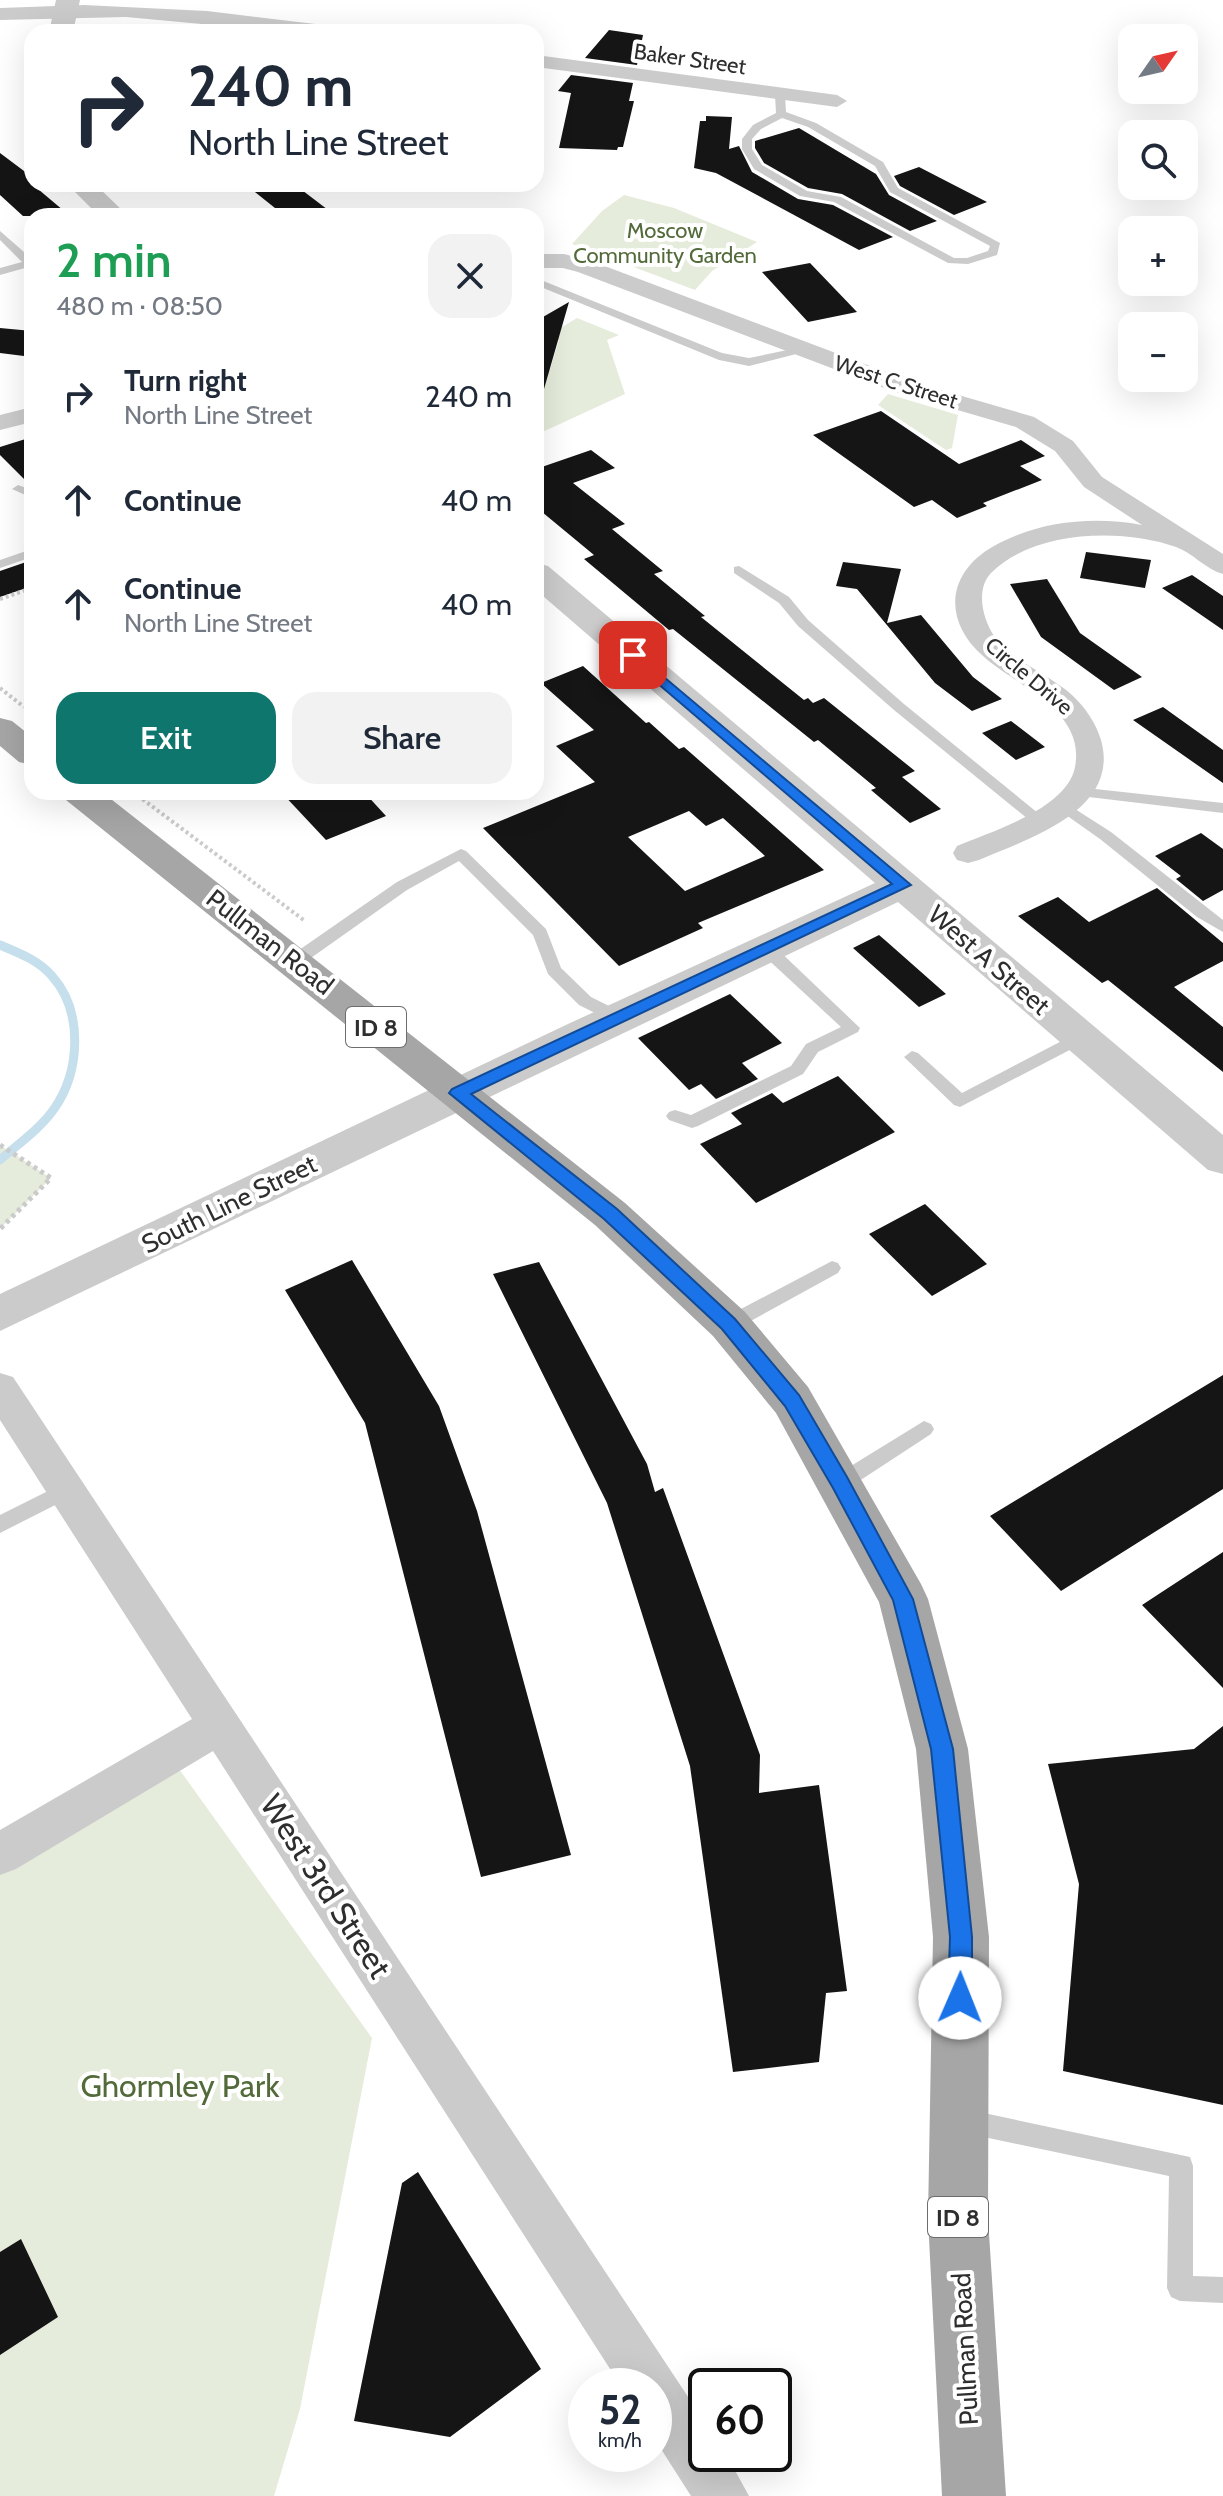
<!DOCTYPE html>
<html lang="en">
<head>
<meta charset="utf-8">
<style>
  body { margin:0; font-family:Cabin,sans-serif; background:#f2f2f3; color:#1f2937; height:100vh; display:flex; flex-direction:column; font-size:30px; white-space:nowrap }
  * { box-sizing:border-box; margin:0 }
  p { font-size:26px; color:#747a83 }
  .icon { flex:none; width:44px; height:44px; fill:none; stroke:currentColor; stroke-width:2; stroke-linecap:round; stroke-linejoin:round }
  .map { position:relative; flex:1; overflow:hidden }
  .details { position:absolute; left:24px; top:208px; width:520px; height:592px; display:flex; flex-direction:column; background:#fff; border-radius:24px; box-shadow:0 8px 32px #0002 }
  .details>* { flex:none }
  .guide { position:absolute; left:24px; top:24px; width:520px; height:168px; border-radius:24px; box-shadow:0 8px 32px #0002; background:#fff; color:#1f2937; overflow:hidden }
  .needle { width:52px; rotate:56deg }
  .tools { position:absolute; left:1118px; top:24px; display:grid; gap:16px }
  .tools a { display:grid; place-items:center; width:80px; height:80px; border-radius:16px; background:#fff; box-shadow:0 8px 32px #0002; font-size:40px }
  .speed { position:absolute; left:568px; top:2368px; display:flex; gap:16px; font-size:40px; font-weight:700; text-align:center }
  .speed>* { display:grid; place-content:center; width:104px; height:104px; border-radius:50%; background:#fff; box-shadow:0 8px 32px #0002; line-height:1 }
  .speed small { font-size:20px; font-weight:400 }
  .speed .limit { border:4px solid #111; border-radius:12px; background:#fff; color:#111 }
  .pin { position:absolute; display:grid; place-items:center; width:68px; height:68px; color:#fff; margin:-34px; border-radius:16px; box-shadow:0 4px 12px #0006 }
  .me { position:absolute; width:88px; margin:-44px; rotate:1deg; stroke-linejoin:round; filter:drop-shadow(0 0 6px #0008) }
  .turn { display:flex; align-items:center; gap:28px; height:168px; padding:0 32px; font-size:36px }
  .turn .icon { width:104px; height:104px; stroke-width:2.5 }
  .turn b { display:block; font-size:56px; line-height:68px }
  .round { display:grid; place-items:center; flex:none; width:84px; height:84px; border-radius:24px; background:#f2f2f3 }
  .headline { display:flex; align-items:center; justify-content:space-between; height:136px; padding:0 32px }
  h1 { font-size:48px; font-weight:600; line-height:60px; color:#1e9e55 }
  .button { display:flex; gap:16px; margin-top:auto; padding:16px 32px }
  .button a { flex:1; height:92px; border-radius:24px; background:#0f766e; color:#fff; font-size:32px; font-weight:600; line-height:92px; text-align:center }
  .button a+a { background:#f2f2f3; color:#1f2937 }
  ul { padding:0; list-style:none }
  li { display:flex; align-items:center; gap:24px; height:104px; padding:0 32px }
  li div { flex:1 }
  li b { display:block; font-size:30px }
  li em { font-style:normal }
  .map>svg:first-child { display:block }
  .green { fill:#e5ecdb }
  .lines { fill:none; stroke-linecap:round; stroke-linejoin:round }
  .stream { stroke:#c6dfec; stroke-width:9 }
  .building { fill:#151515; fill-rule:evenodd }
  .path-far1 { stroke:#cbcbcb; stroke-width:4; stroke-dasharray:3 3; stroke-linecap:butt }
  .path { stroke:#cbcbcb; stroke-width:5; stroke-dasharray:4 4; stroke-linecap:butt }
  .service { fill:#cbcbcb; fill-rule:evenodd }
  .minor { fill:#cbcbcb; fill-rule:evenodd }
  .tertiary { fill:#cbcbcb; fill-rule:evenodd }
  .primary { fill:#a6a6a6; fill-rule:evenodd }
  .route { fill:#1a73e8; stroke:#114b97; stroke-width:2 }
  .labels { text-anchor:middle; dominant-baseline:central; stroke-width:8; stroke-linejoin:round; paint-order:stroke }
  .far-street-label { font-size:22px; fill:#2e2e2e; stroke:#fff }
  .far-park-label { font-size:22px; fill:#536a3a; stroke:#fff }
  .shield { fill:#fff; stroke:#6d6d6d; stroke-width:2 }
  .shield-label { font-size:24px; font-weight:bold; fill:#2e2e2e }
  .street-label { font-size:26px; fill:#2e2e2e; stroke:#fff }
  .near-street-label { font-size:32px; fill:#2e2e2e; stroke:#fff }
  .near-park-label { font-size:32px; fill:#536a3a; stroke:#fff }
</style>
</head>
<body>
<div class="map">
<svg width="1223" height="2496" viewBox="0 0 1223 2496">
  <rect width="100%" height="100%" fill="#fff"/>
  <path class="green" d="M624,195L674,208L757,242L712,271L695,290L572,244L602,211Z
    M577,318L619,335L607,340L625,394L536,435V372L550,370L559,340L549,335Z
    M888,394L958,415L952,448L946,450L878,405Z
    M0,1145L51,1178L0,1229Z
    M169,1755L372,2038L300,2409L274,2496H0V1854Z"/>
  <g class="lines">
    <path class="stream" d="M0,945C19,953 38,960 52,976C84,1012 80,1072 54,1109C40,1129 18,1144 0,1160"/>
  </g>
  <path class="building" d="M609,30L643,35L637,65L585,58Z
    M571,75L633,83L629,101H634L623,147H618L617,150L559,148L571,93L558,91Z
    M706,116L732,117L729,149L739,146L752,172L798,199L833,205L893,237L859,250L716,173L694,168L700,121H706Z
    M799,128L876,174L889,195L937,221L910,231L842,194L808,188L764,163L755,148V141Z
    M0,153L32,177V184L70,216H23L0,195Z
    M919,167L950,183L987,202L954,215L900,186L894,176Z
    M245,184H294L336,216H285Z
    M810,263L857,312L808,322L762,272Z
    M569,302L542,396L536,395V321Z
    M0,328L32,331V357L0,353Z
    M881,411L959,464L1021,440L1045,456L1020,466L1042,480L983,503L987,506L957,518L932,500L914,507L813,435Z
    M32,437V487L0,455V447Z
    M591,450L615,468L573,483L625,524L612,529L663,571L654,574L705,616L701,617L804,700L808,698L813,703L824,698L915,771L902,777L941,809L910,823L871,790L876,788L818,740L814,742L673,629L669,630L584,559L594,555L536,507V469Z
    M1086,552L1151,560L1145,588L1080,578Z
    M32,560V586L0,597V571Z
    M843,562L901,569L887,623L921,615L973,677L1002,699L972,711L935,683L857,589L836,586Z
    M1192,575L1223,596V630L1162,588Z
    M1047,579L1080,633L1142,677L1114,690L1041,637L1010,584Z
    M583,666L646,723L649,722L679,749L684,747L824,870L698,923L703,928L619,966L483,828L595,782L556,746L594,730L541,683ZM689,811L706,826L723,818L765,856L685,891L628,837Z
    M1163,707L1223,750V783L1133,720Z
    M1011,721L1045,747L1016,760L982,733Z
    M281,792H364L386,816L326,840Z
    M1201,833L1223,849V890L1203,901L1176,879L1181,876L1155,856Z
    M1157,888L1223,943V961L1174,987L1223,1027V1072L1108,980L1102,983L1018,916L1058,897L1089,922Z
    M879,935L886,941L946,994L919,1007L853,948Z
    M730,994L782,1043L742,1063L758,1079L716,1099L701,1084L689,1090L638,1038Z
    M838,1076L895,1132L756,1203L700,1144L742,1124L731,1113L772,1093L783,1103Z
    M925,1204L987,1264L932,1296L869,1234Z
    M352,1260L439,1406L477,1511L571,1855L481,1877L365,1423L285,1290Z
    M539,1262L647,1464L655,1492L663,1488L760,1755L759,1793L819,1785L847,1991L826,1993L819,2062L733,2072L690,1766L607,1503L493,1274Z
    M1223,1375V1489L1061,1591L990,1516Z
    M1223,1552V1688L1142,1605Z
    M1223,1726V2105L1063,2071L1079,1884L1048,1764L1194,1749Z
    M418,2172L541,2369L450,2437L354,2421L402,2183Z
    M21,2239L58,2317L0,2355V2252Z"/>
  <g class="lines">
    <path class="path-far1" d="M0,599L32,588
      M0,688L24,707
      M133,792L305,921"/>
    <path class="path" d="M0,1145L51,1178L0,1229"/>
    <path class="service" d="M780,92L785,95L786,112L816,123L883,162L898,188L1000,243L997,255L968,264L948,263L834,202L800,196L754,169L742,149V139L753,125L776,113L775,95ZM782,118L808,127L875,166L890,192L990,246L988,251L967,258H954L841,197L807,191L762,165L752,149V139L761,129Z
      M0,231L32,259V266L0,275V268L22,262L0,240Z
      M536,278L722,353L749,358L802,347L808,351L749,366L719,360L536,285Z
      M18,485L32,490V498L12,489Z
      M32,549V557L0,568V560Z
      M739,566L789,597L808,620L904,704L1044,818V824H1034L894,710L798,626L779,603L734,573V567Z
      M1077,787L1223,803V813L1072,795V789Z
      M1064,802L1111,832L1223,920V932L1197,917L1100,839L1059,810L1057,807Z
      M461,849L466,851L546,929L561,968L591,997L623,1013L625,1017L623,1021H611L579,1005L548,974L533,935L459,861L407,890L301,965H289L287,961L289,957L397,882Z
      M767,944L773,945L860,1028L858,1032L818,1052L803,1074L698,1126L692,1128L669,1120L666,1116L669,1112L675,1110L691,1115L791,1066L806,1044L841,1027L761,953L759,949L761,945Z
      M1079,1032L1085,1034L1087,1038L1085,1042L960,1107L954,1105L904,1057L912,1051L918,1053L962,1093Z
      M832,1261L838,1263L841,1268L838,1273L736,1329H722L720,1324L722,1319Z
      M924,1421L931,1424L934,1429L931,1434L847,1489L840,1491L833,1489L830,1483L833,1477Z
      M68,1481L75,1483L78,1489L75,1495L0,1533V1515Z
      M965,2109L1190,2157L1193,2166V2276L1223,2277V2303L1180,2301L1171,2297L1167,2288L1169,2176L965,2133L957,2129L953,2121L957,2113Z"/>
    <path class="minor" d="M84,5L207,11L332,26L342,32H290L126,17L0,20V8Z
      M536,55L837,95L847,101L837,107L536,67Z
      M536,254H564L594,262L910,381L1034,417L1073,441L1102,477L1223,554V574C1205,569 1193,553 1176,547C1122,528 1034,530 991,573C975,590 983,619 994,636C1012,661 1049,674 1072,695C1085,707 1096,723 1101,740C1121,811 1027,839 979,860L968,863L957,860L953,853L957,846C992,831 1067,809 1075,767C1086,710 1016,686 983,656C942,620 947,572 994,546C1039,521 1092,516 1142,525L1084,487L1055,451L1016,427L892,391L578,272L563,268H536Z
      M32,407V422L0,430V415Z
      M0,1373L13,1377L669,2368L706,2424V2454H726L749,2496H691L654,2438V2386H621L213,1751L16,1869L0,1875V1830L192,1719L0,1420Z"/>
    <path class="tertiary" d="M56,0H80L73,32H49Z
      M67,184H95L128,216H99Z
      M536,563L548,566L1223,1135V1174L1208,1170L898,902L0,1331V1294L568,1024L875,883L536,590Z"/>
    <path class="primary" d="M0,718L12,721L32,737V765L19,762L0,746Z
      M61,792H102L625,1203L745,1312L808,1387L921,1584L928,1599L968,1749L989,1937L988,2218L1006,2496H942L928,2218L933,1937L916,1749L879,1602L776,1413L713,1336L595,1225L66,800Z"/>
  </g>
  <path class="route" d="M633,651L911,885L471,1094L617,1209L735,1319L799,1395L847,1477L913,1599L953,1749L972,1937V1998L968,2006L960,2009L952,2006L948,1998L950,1937L931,1749L893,1600L833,1488L785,1406L722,1329L604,1219L449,1093L452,1089L892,884L628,658V652Z"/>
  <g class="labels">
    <g class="far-street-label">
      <text transform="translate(690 59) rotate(8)">Baker Street</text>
      <text transform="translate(896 382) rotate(18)">West C Street</text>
      <text transform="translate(1029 676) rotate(40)">Circle Drive</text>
    </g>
    <g class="far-park-label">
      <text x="665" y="230">Moscow<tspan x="665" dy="25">Community Garden</tspan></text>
    </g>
    <g class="shield">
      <rect x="346" y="1007" width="60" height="40" rx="6"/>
      <rect x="928" y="2197" width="60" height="40" rx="6"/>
    </g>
    <g class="shield-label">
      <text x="376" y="1027">ID 8</text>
      <text x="958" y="2217">ID 8</text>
    </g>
    <g class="street-label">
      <text transform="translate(270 942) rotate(38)">Pullman Road</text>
      <text transform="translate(989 960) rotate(41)">West A Street</text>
      <text transform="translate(229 1204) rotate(-26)">South Line Street</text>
      <text transform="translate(965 2349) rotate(-93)">Pullman Road</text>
    </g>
    <g class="near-street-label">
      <text transform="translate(326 1886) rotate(57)">West 3rd Street</text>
    </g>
    <g class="near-park-label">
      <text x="180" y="2085">Ghormley Park</text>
    </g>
  </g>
</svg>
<div class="tools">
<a><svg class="needle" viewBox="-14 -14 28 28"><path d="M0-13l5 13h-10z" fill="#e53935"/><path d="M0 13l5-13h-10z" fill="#747a83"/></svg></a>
<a><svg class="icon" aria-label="search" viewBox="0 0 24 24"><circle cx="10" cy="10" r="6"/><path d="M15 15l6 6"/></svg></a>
<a>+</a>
<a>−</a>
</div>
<div class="speed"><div>52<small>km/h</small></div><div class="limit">60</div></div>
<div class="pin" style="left:633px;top:655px;background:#d93025"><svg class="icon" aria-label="arrive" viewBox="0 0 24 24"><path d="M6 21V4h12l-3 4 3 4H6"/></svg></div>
<svg class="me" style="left:960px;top:1998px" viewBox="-20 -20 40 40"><circle r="19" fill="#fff"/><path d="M0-13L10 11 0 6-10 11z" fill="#1a73e8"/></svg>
<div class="guide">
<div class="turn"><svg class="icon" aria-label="right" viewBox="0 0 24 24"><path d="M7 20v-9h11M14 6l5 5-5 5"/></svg><div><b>240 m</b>North Line Street</div></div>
</div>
<section class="details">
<div class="headline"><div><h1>2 min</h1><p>480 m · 08:50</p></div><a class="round"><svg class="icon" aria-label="close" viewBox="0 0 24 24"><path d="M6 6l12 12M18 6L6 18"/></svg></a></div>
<ul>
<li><svg class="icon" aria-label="right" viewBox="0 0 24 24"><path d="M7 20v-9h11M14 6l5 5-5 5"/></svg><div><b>Turn right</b><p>North Line Street</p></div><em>240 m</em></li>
<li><svg class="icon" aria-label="ahead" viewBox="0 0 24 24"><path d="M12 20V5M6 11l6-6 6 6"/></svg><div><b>Continue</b></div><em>40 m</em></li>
<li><svg class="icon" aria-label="ahead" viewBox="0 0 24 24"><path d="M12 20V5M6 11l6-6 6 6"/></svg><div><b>Continue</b><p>North Line Street</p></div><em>40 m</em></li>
</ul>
<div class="button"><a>Exit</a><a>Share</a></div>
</section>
</div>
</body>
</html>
